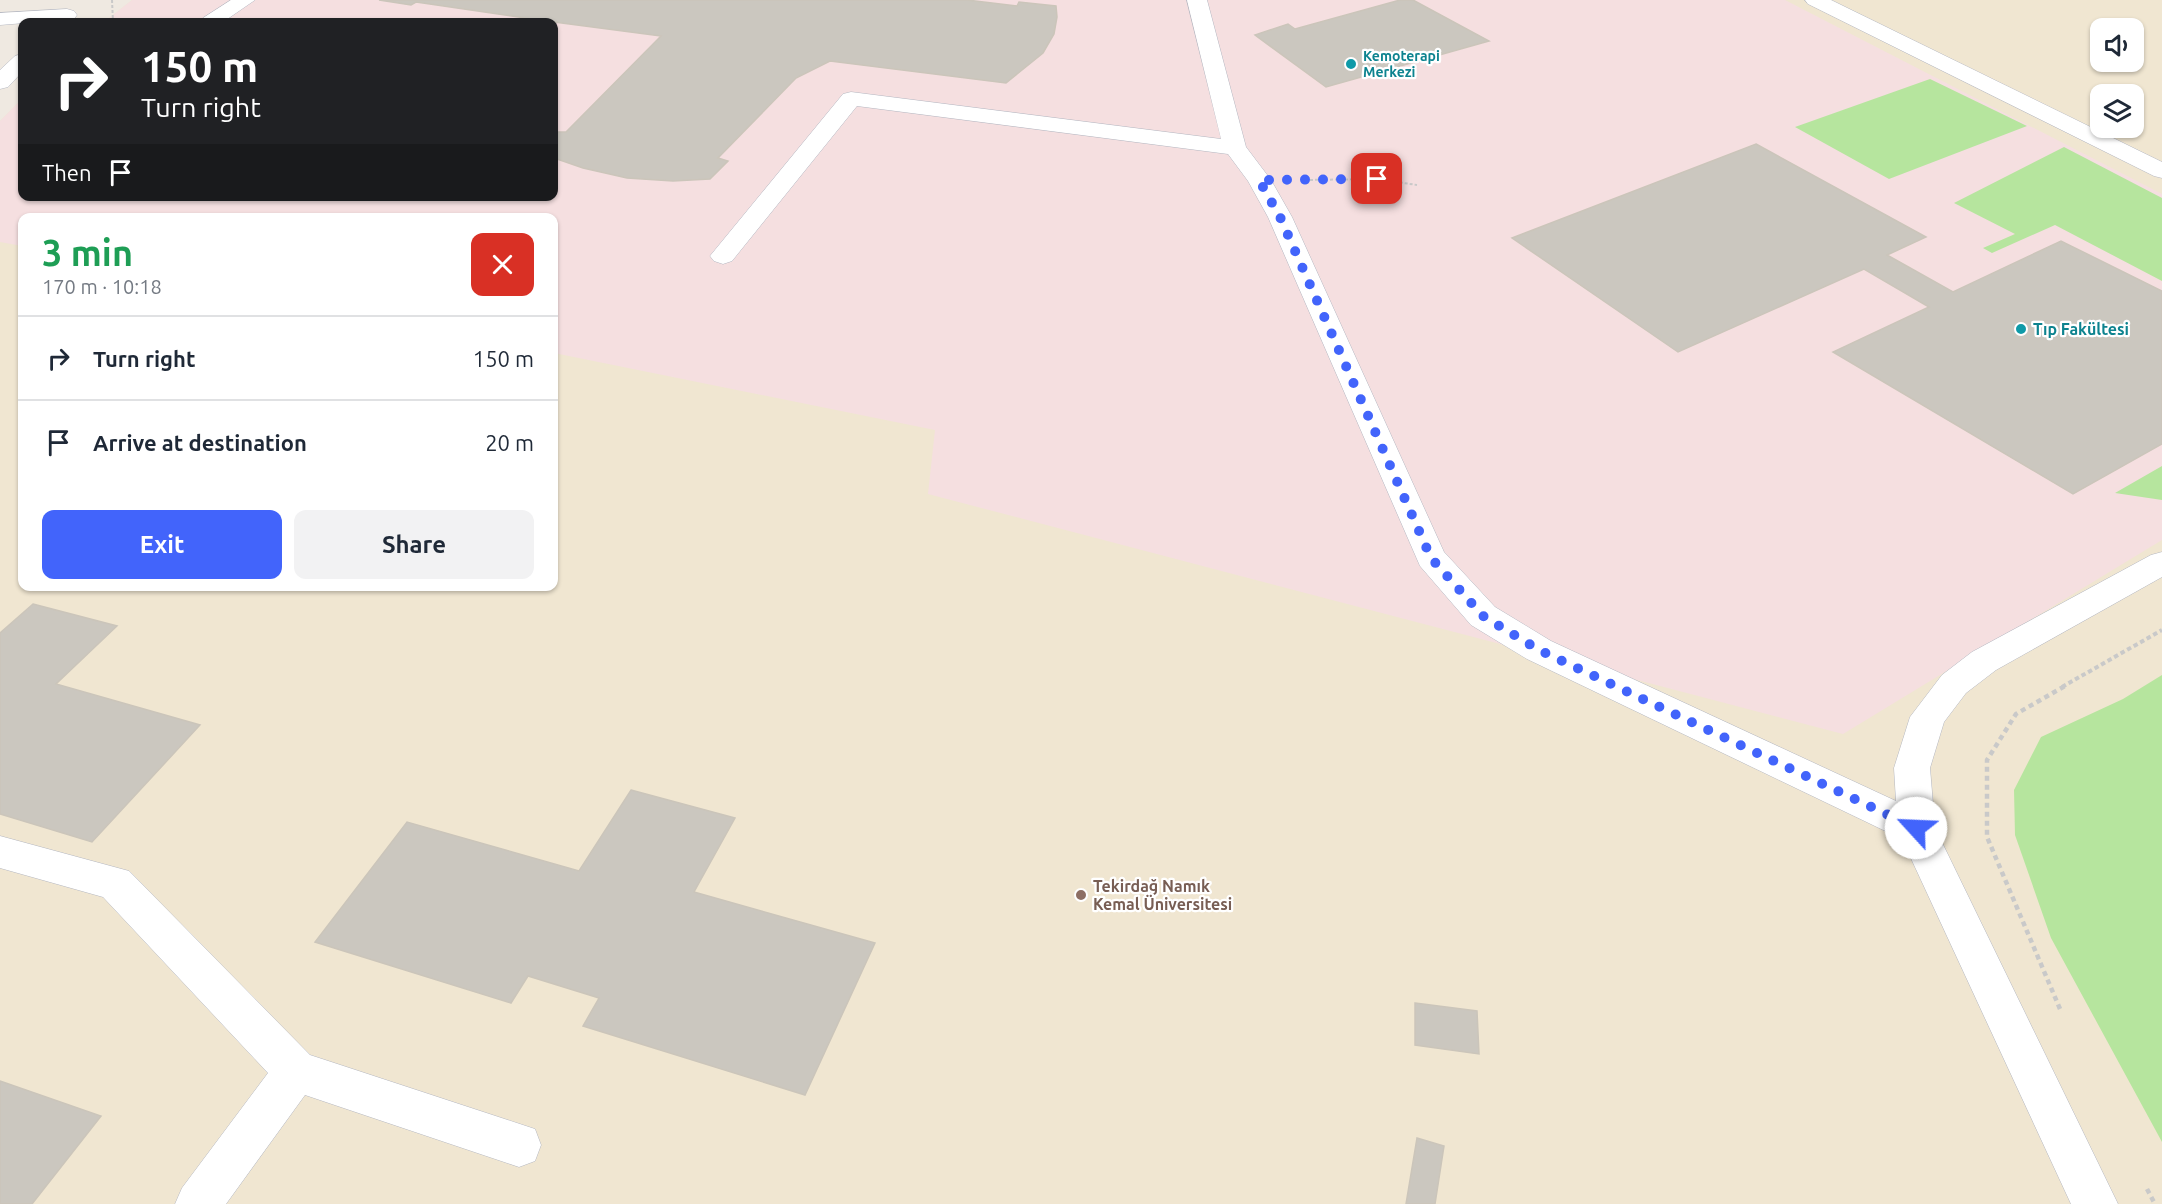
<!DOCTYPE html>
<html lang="en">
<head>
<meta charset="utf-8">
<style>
  body { margin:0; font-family:Ubuntu,sans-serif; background:#f2f2f3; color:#1f2937; height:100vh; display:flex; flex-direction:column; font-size:22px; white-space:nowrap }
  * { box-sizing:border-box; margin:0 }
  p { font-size:20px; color:#747a83 }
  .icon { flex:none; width:33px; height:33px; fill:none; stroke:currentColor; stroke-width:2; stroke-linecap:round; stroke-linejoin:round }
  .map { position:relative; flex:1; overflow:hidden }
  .drawer { position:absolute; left:18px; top:213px; width:540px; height:378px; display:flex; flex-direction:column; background:#fff; border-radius:12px; box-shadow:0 2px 4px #0004 }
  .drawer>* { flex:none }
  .top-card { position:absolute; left:18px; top:18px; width:540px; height:183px; border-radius:12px; box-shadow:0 2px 4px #0004; background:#202124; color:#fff; overflow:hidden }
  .fabs { position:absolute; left:2090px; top:18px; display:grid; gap:12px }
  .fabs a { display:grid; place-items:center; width:54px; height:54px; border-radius:12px; background:#fff; box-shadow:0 2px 4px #0004; font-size:30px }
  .pin { position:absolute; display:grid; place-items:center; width:51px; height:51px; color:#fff; margin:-26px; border-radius:12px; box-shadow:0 3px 9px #0006 }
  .me { position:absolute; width:66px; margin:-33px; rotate:295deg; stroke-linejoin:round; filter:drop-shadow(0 0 4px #0008) }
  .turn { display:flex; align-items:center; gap:21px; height:126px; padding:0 24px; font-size:27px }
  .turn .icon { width:78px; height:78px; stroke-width:2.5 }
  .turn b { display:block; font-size:42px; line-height:51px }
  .then { display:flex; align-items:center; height:57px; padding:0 24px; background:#0003; gap:12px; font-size:22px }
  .round { display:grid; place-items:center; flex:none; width:63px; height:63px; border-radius:12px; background:#f2f2f3 }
  .head { display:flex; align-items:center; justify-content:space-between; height:102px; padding:0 24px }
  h1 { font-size:36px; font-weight:700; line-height:45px; color:#1e9e55 }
  .cta { display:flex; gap:12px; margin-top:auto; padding:12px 24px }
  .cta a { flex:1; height:69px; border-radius:12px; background:#4264fb; color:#fff; font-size:24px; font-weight:700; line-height:69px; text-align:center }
  .cta a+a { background:#f2f2f3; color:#1f2937 }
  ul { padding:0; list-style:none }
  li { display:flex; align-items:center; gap:18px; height:84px; padding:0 24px; border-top:2px solid #e0e1e3 }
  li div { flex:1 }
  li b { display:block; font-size:22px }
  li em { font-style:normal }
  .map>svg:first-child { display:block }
  .education { fill:#f0e6d1; fill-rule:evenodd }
  .medical { fill:#f5dfe0 }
  .green { fill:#b6e59e }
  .building { fill:#cbc7bf; stroke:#cbc5ba; stroke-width:1.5 }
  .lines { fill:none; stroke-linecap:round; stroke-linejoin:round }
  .minor-casing { stroke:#b4b7c1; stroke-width:1 }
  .path-far2 { stroke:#c9c9c9; stroke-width:2; stroke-dasharray:3 2; stroke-linecap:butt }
  .path-far1 { stroke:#c9c9c9; stroke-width:4; stroke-dasharray:4.5 3; stroke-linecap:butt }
  .path { stroke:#c9c9c9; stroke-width:4.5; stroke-dasharray:5 4; stroke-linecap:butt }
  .minor { fill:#fff; fill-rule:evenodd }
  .route { stroke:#4264fb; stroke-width:10; stroke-dasharray:0 18 }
  .culture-dot { fill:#0f9aa8; stroke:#fff; stroke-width:2 }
  .education-dot { fill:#8d6e63; stroke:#fff; stroke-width:2 }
  .labels { text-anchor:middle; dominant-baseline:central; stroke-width:4.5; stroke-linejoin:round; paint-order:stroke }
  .far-culture-label { font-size:14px; font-weight:bold; fill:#0d838f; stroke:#fff; text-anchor:start }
  .culture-label { font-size:16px; font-weight:bold; fill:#0d838f; stroke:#fff; text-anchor:start }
  .education-label { font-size:16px; font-weight:bold; fill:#785e54; stroke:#fff; text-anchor:start }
</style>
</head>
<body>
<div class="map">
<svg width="2162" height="1204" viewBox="0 0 2162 1204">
  <rect width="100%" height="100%" fill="#efe9e1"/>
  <path class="education" d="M132,0H2162V1204H0V121L22,99V196H554V22H104ZM2100,28H2133V62H2100ZM2100,94H2133V128H2100ZM22,218H554V586H22Z"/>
  <path class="medical" d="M132,0H1785L2162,194V540L1843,734L928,494L935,430L554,353V218H22V246L0,242V121L22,99V196H554V22H104Z"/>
  <path class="green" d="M1930,79L2027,126L1889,179L1795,127Z
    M2064,147L2162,198V281L2055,225L1992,253L1983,248L2015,234L1954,203Z
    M2162,466V500L2115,493Z
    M2162,675V1142L2051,938L2015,835L2014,790L2041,737L2123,699Z"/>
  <path class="building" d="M379,0H967L1017,6L1019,2L1056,6L1057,17L1054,34L1043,53L1006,83L830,61L796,78L718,158L728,161L710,179L673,181L627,178L583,168L554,158V136L558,132H566L661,36L554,22H530L532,19L416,2L411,5Z
    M1400,0H1413L1489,41L1326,87L1255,35L1288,24L1295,29Z
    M1756,144L1926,237L1887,255L1953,292L2061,241L2162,291V444L2073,494L1833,352L1929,307L1864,269L1678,352L1512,238Z
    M33,604L117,626L56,684L200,725L92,842L0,814V633Z
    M631,790L735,818L694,892L875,943L805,1095L583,1026L599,998L528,976L511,1003L315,942L407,822L579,871Z
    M1415,1003L1477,1011L1479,1054L1415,1045Z
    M0,1081L101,1116L32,1204H0Z
    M1417,1138L1444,1146L1435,1204H1406Z"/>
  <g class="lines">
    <g class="minor-casing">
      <path id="minor" d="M231,0H255L223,22H200L203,18Z
        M1187,0H1207L1246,147L1271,180L1292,217L1444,552L1495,607L1551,641L1896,801L1894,768L1910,717L1942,675L1972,652L2151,555L2162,552V577L1996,670L1966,693L1944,722L1930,768L1935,828L2118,1204H2071L1902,839L1527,659L1471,625L1420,566L1268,217L1248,181L1228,154L857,106L732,261L723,264L714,261L710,256L843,94L851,92L1221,139Z
        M1805,0H1831L2162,162V178L2154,176L1808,4Z
        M67,9L74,11L77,15L74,19L0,25V13Z
        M22,54V72L8,87L0,89V70L15,56Z
        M0,836L129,871L310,1055L535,1129L541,1145L535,1161L519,1167L305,1095L226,1204H175L182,1188L268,1073L103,897L0,868Z"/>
    </g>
    <path class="path-far2" d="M112,0L113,22
      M1305,180L1377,179L1417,185"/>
    <path class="path-far1" d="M2062,687L2162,630"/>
    <path class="path" d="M2060,1009L1987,837V760L2016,714L2065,686
      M2147,1189L2155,1204"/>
    <use href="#minor" class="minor"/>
  </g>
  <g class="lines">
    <path class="route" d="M1377,179L1259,180L1280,217L1431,558L1483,616L1539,650L1916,828"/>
  </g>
  <g class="culture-dot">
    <circle cx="1351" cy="64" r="6"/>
    <circle cx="2021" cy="329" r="6"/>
  </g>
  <circle class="education-dot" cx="1081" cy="895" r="6"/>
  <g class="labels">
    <g class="far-culture-label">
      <text x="1363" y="56">Kemoterapi<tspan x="1363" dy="16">Merkezi</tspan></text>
    </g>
    <g class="culture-label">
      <text x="2033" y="329">Tıp Fakültesi</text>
    </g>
    <g class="education-label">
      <text x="1093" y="886">Tekirdağ Namık<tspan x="1093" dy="18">Kemal Üniversitesi</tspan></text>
    </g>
  </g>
</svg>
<div class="fabs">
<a><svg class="icon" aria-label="sound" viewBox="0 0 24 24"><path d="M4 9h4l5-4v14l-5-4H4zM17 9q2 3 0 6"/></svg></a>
<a><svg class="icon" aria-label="layers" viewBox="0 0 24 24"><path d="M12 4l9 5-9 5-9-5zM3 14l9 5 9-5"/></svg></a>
</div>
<div class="pin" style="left:1377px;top:179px;background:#d93025"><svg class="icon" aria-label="arrive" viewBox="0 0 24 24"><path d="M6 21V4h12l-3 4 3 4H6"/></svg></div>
<svg class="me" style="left:1916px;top:828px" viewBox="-20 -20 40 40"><circle r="19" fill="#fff"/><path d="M0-13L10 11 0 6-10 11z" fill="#4264fb"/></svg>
<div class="top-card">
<div class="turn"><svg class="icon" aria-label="right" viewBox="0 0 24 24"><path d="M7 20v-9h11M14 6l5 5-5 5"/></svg><div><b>150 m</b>Turn right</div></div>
<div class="then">Then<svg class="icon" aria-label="arrive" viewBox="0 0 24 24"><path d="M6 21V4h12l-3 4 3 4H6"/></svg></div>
</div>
<section class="drawer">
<div class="head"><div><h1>3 min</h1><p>170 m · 10:18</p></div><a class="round" style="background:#d93025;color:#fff"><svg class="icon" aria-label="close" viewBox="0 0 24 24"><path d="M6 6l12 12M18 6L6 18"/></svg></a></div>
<ul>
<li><svg class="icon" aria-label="right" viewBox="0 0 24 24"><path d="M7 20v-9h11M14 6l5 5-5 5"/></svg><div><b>Turn right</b></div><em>150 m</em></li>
<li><svg class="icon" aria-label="arrive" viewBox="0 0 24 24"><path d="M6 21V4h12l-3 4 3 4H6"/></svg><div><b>Arrive at destination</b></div><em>20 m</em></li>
</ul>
<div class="cta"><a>Exit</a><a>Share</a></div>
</section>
</div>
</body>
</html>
